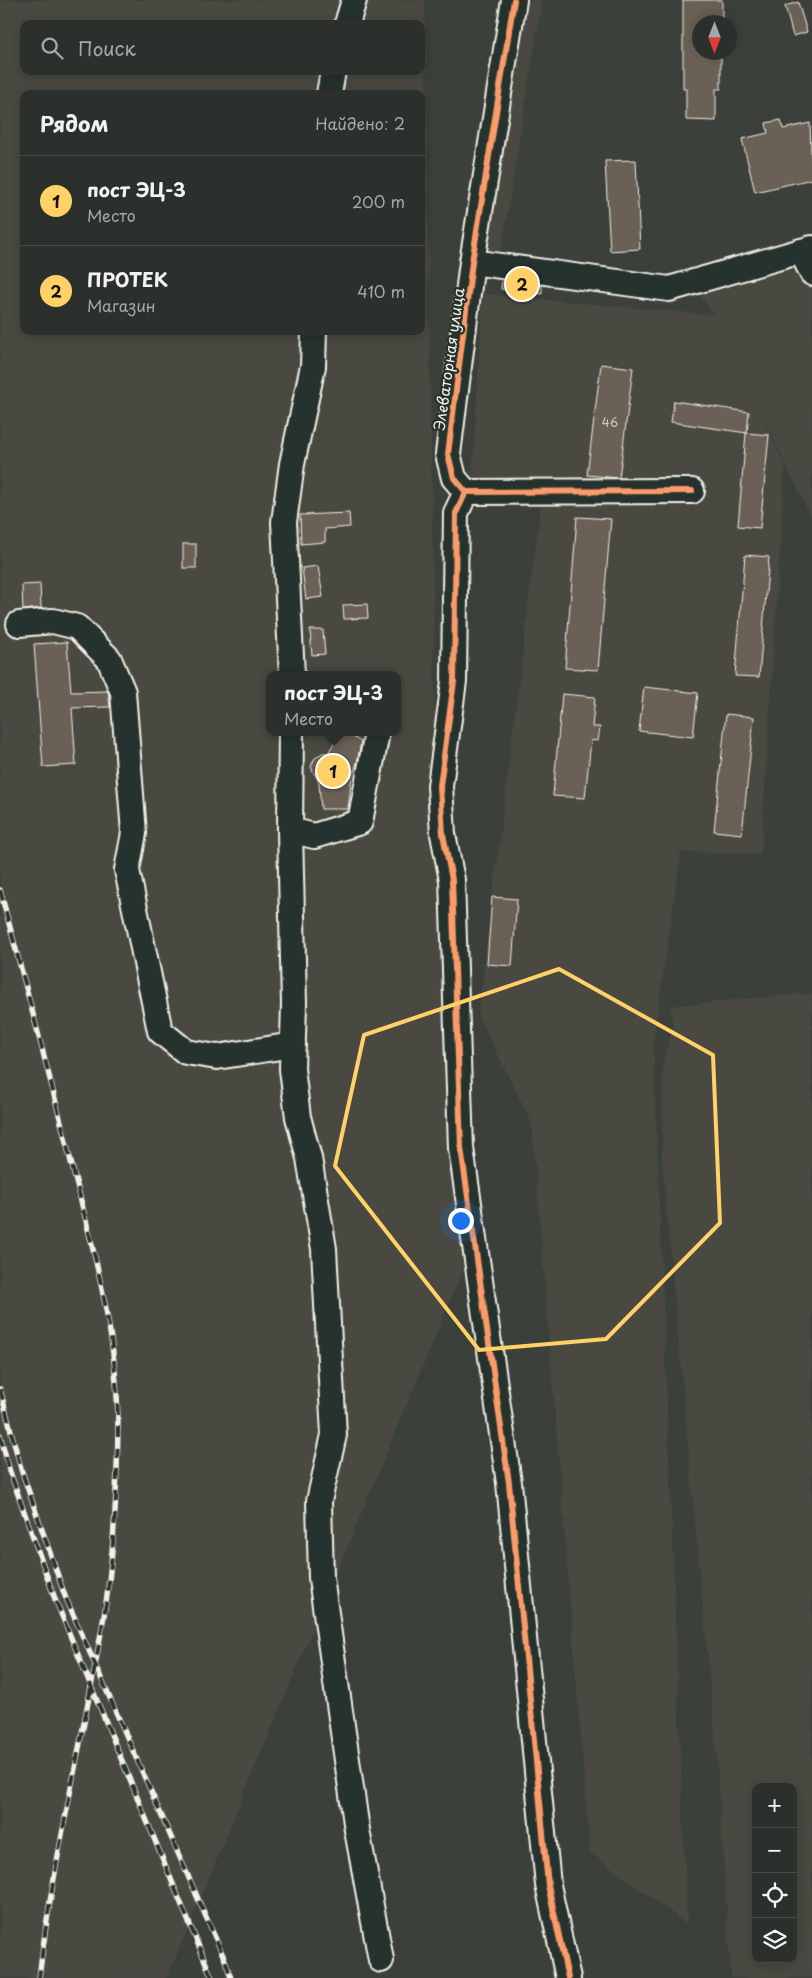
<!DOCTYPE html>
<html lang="ru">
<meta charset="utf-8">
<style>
body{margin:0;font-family:"Playpen Sans",sans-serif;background:#343834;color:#f1f3f6}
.controls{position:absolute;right:15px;bottom:15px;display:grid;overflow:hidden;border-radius:10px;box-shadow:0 2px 12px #0003}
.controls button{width:45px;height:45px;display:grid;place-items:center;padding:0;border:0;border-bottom:1px solid #484b48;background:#2c302c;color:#f1f3f6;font:25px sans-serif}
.compass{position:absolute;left:692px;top:15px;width:45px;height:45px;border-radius:50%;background:#2c302c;box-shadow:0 2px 12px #0003;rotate:180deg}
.you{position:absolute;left:460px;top:1220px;width:18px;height:18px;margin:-12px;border:4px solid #fff;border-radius:50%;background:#1a73e8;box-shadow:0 0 0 8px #1a73e833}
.badge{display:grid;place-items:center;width:32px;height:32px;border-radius:50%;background:#ffd166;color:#111;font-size:16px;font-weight:700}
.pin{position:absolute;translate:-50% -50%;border:2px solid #fff;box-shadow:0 1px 5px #0006}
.popup{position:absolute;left:266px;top:671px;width:135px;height:65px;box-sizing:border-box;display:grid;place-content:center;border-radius:10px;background:#2c302c;filter:drop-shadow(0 1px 4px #0005);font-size:16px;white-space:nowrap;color:#a6a9a9}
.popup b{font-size:19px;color:#f1f3f6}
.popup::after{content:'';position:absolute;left:50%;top:100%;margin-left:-10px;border:10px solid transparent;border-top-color:#2c302c}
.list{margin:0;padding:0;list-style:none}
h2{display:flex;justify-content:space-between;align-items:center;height:65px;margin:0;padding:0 20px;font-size:21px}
h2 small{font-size:16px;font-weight:400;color:#a6a9a9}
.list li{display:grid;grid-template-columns:32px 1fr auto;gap:15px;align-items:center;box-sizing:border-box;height:90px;padding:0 20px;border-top:1px solid #484b48}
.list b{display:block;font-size:19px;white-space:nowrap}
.list p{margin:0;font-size:16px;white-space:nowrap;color:#a6a9a9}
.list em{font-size:16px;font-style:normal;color:#a6a9a9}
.icon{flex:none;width:28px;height:28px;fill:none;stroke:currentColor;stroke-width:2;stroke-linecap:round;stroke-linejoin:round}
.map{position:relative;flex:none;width:812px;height:1978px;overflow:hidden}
.search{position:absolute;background:#2c302c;box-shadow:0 2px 12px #0003;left:20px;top:20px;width:405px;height:55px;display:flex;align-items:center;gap:12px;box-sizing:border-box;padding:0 18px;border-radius:10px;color:#a6a9a9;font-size:19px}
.panel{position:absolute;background:#2c302c;box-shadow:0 2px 12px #0003;left:20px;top:90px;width:405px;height:245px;border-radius:10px}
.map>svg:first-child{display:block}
.built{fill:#494a43;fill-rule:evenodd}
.building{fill:#6b6057;stroke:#f4f1e8}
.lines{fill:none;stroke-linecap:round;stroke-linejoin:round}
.minor-casing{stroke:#f4f1e8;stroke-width:28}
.minor{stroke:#26332d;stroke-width:24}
.rail-casing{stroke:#f4f1e8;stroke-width:5.5}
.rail{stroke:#26332d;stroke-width:4;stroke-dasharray:11;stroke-linecap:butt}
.cycleway-casing{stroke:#26332d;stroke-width:9}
.cycleway{stroke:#fa9b69;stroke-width:6}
.marked{fill:none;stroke:#ffd166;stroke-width:4;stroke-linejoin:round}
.labels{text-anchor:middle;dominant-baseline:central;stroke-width:4.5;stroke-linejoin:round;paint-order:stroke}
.number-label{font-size:12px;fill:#d2cdc4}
.street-label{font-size:15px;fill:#f4f1e8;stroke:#26332d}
</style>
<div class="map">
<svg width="812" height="1978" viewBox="0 0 812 1978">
<rect width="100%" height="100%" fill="#3b403a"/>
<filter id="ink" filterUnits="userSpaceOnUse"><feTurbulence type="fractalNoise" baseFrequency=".02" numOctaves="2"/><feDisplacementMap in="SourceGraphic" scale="10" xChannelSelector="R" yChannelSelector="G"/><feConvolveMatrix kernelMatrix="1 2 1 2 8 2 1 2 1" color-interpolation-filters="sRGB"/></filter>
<g filter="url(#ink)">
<!-- built -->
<g class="built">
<path d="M0,0H425L437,879L464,1267L167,1978H0ZM24,24H421V71H24ZM24,94H421V331H24ZM269,675H397V732H269Z"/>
<path d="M523,0H542L500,258L481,255Z"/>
<path d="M812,261V519L744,377L785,466L761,854L681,852L653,1043L687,1924L590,1852L532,1123L478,1016L541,502L471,498L483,294L714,315L697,291Z"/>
<path d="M812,993V1978H731L717,1760L662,1160L663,1062L673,1026L671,1006ZM756,1787H793V1959H756Z"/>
</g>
<!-- building -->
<g class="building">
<path d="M683,0H722V22H700V52H721V89H716V121L686,120V89H683Z"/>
<path d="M798,2L807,32L793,36L785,6Z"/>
<path d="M781,120L783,129L810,123L812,179L755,192L742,139L768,133L766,123Z"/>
<path d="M636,160L640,249L610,251L605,161Z"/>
<path d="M502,280L542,286V294L501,289Z"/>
<path d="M601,364L633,368L619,478L587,475Z"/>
<path d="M674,401L749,412L747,433L671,422Z"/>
<path d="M746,433L769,435L760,528L738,526Z"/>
<path d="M349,513L350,527L325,529V542L301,544L300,515Z"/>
<path d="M577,517L611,519L598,670L565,668Z"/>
<rect x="183" y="544" width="13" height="24"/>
<path d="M745,555L769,557L759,677L735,676Z"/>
<path d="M318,566L323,597L306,599L302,568Z"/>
<path d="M40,584L41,608L23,610L22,585Z"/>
<path d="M367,604L368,618L344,619L343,605Z"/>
<path d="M310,630H323L325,654L312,655Z"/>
<path d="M67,642L71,692L108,691L110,707L72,708L76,765L43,767L34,644Z"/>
<path d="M644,687L698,693L693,737L639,731Z"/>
<path d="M562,694L595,697L592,727H600L598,741L591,740L585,798L553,796Z"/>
<path d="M726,714L754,717L742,834L714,831Z"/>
<path d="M341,732H345L361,742L357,763L352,776L348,809H321L319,783L311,767L314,759L322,753H328Z"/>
<path d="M492,897L517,899L512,966L487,964Z"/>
</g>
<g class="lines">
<defs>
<g id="minor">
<path d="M514,0L472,262L448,454L454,478L466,492L692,491"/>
<path d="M347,24L354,0"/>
<path d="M329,94L333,71"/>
<path d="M801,251L812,273"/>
<path d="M472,262L669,289L812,248"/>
<path d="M466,492L456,513L454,681L440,786L443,834L452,880L461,1148L509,1483L548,1885L568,1978"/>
<path d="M19,624L53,621L77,627L109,659L123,692L134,833L127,870L160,1031L186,1052L217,1057L293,1045"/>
<path d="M292,675L284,522L292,464L313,366L314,331"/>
<path d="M291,732L290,830L314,836L360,822L376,738L375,732"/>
<path d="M290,830L294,1004L292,1069L298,1117L309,1158L324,1249L334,1435L319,1501L321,1578L357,1830L381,1960"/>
</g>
</defs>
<!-- minor casing -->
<use href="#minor" class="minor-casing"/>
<!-- minor -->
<use href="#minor" class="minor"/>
<defs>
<g id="rail">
<path d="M0,890C25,983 50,1077 73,1170C95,1255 118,1339 118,1428C117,1494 114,1562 102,1627C82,1744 53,1860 39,1978"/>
<path d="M0,1389L21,1469L65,1596L225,1960L231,1978"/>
<path d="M0,1435L10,1472L55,1599L212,1978"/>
</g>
</defs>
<!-- rail casing -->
<use href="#rail" class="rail-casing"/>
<!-- rail -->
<use href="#rail" class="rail"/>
<defs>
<g id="cycleway">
<path d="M514,0L472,262L448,454L454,478L466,492L692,491"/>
<path d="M466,492L456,513L454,681L440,786L443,834L452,880L461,1148L509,1483L548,1885L568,1978"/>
</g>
</defs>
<!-- cycleway casing -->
<use href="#cycleway" class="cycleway-casing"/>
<!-- cycleway -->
<use href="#cycleway" class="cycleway"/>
</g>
</g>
<!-- marked area -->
<path class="marked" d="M559,969L713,1055L720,1223L606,1339L479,1350L335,1166L364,1035Z"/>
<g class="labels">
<!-- number labels -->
<g class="number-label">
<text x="610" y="422">46</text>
</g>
<!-- street labels -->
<g class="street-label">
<text transform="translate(448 359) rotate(-82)">Элеваторная улица</text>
</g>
</g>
</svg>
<div class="controls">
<button>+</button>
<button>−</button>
<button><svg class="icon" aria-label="locate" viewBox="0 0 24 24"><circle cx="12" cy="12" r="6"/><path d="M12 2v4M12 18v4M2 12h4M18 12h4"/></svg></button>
<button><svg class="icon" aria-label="layers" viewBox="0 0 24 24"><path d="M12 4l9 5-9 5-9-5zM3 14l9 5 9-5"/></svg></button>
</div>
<svg class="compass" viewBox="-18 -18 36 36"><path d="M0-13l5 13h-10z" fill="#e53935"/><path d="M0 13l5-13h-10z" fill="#a6a9a9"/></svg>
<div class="you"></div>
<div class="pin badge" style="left:333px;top:771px">1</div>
<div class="popup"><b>пост ЭЦ-3</b>Место</div>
<div class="pin badge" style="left:522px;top:284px">2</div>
<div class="search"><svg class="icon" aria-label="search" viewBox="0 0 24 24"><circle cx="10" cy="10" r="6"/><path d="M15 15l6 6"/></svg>Поиск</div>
<section class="panel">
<h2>Рядом<small>Найдено: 2</small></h2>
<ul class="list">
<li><span class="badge">1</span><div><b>пост ЭЦ-3</b><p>Место</p></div><em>200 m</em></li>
<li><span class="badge">2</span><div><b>ПРОТЕК</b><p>Магазин</p></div><em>410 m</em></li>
</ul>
</section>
</div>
